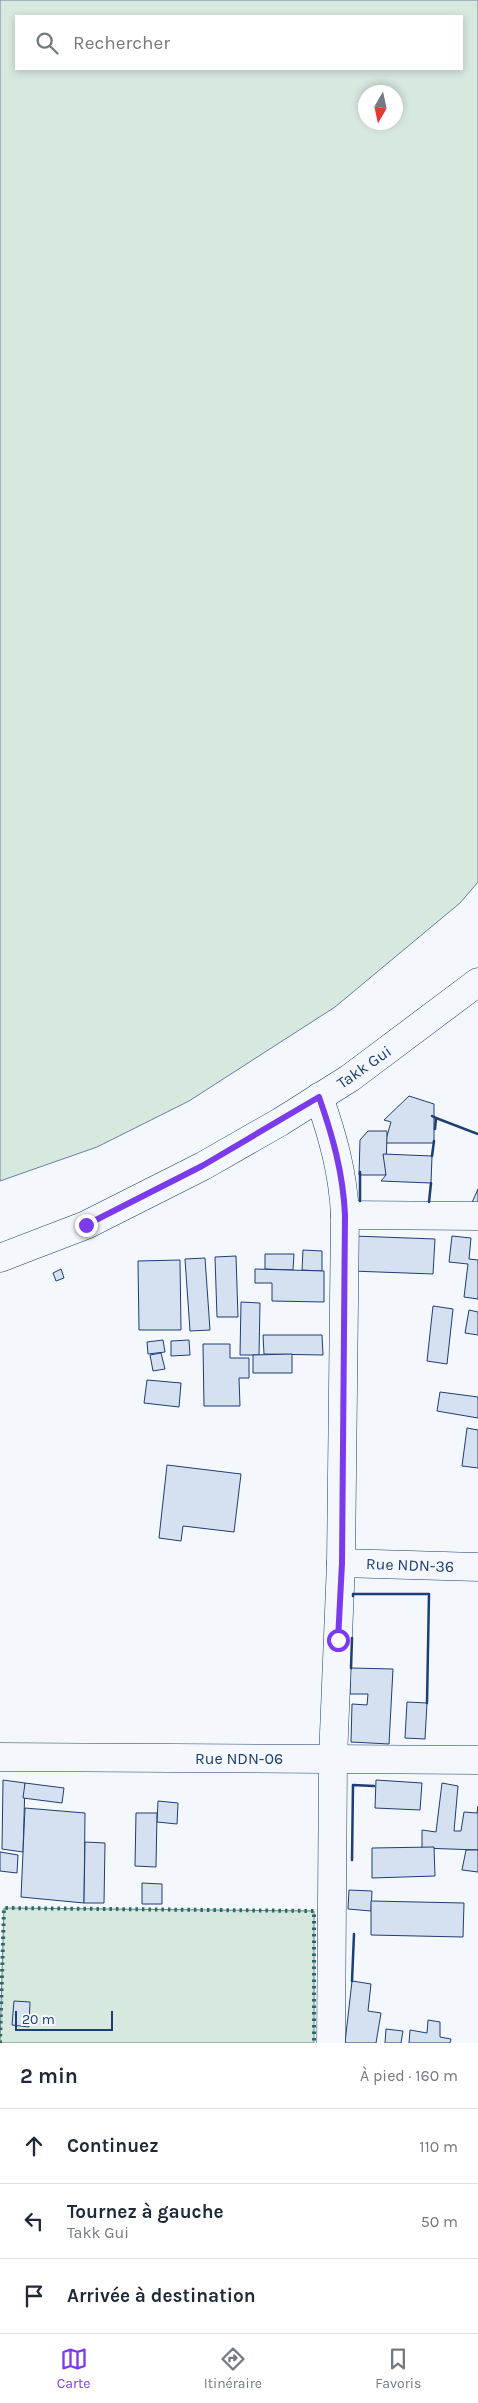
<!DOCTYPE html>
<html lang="fr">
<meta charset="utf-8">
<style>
body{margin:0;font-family:Karla,sans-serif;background:#f2f2f3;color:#1f2937}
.compass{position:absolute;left:358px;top:85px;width:45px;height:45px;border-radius:50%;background:#fff;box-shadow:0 2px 8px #0003;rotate:189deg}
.scale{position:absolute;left:15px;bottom:12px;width:98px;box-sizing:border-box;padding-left:5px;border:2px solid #1d3f73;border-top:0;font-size:14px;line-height:18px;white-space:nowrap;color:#1d3f73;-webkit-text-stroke:4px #f4f7fb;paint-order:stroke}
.stop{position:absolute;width:15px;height:15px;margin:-11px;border:4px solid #7c3aed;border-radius:50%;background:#fff}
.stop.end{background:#7c3aed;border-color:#fff;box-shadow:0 1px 5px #0008}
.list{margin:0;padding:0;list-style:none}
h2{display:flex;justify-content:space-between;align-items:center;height:65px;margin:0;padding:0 20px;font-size:21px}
h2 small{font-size:16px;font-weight:400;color:#747a83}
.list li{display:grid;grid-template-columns:32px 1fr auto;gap:15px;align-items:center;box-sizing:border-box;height:75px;padding:0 20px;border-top:1px solid #e0e1e3}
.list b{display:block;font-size:19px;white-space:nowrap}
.list p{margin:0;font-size:16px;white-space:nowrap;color:#747a83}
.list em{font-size:16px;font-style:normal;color:#747a83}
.icon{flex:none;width:28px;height:28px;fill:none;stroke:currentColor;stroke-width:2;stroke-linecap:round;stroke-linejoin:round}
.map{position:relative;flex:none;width:478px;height:2043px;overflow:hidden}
.search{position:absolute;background:#fff;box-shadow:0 2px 8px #0003;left:15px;right:15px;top:15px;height:55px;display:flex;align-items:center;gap:12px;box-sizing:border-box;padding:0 18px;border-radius:0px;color:#747a83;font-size:19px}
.sheet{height:290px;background:#fff}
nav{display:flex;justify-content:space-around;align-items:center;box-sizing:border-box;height:70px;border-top:1px solid #e0e1e3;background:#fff;font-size:14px;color:#747a83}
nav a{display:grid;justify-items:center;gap:2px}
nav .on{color:#7c3aed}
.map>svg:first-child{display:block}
.green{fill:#d7e8df;stroke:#687fa3;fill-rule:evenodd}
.building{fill:#d5e0f0;stroke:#1d3f73}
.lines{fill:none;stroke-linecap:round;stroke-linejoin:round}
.minor-casing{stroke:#1d3f73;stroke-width:29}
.minor{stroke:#f4f7fb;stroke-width:28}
.hedge{stroke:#2c6c60;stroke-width:4;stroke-dasharray:2.5 4;stroke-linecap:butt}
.wall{stroke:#1d3f73;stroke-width:2.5}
.route{stroke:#7c3aed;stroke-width:6}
.labels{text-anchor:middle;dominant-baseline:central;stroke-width:4;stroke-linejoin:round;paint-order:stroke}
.street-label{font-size:16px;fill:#1d3f73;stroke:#f4f7fb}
</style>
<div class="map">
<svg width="478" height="2043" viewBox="0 0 478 2043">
<rect width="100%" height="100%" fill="#f4f7fb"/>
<!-- green -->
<g class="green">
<path d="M0,0H478V882L460,903L335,1007L189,1101L97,1147L0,1181ZM16,16H462V69H16ZM366,92H396V122H366Z"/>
<path d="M4,1908L314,1911V2043H0Z"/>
</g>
<!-- building -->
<g class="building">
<path d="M409,1096L434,1104V1143H385L391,1122L384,1120Z"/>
<path d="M368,1131H387L386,1175H359L360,1140Z"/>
<path d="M383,1154L432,1156L431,1183L381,1181L386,1175Z"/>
<path d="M478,1189V1208L470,1207Z"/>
<path d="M354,1236L435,1239L433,1274L352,1271Z"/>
<path d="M452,1236L471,1238L469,1259L478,1260V1299L464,1297L468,1264L449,1262Z"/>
<path d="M303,1250L322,1251V1271L302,1270Z"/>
<path d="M265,1254H294L293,1270L265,1269Z"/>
<path d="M236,1256L238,1317H217L215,1257Z"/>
<path d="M205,1258L210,1330L190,1331L185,1259Z"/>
<path d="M180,1260L181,1330H139L138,1261Z"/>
<path d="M61,1269L64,1278L56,1281L53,1273Z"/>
<path d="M255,1269L324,1271V1302L272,1301V1283H255Z"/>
<path d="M241,1302L260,1303L259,1355H240Z"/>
<path d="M433,1306L453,1309L447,1364L427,1361Z"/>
<path d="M469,1310L478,1312V1335L465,1333Z"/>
<path d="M263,1335H322L323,1355L264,1354Z"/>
<path d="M163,1340L165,1352L148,1354L147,1342Z"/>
<path d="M189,1340L190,1355L171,1356V1341Z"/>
<path d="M203,1344H230V1358H249V1378H239L240,1406H204Z"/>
<path d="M161,1353L165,1369L153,1371L150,1355Z"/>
<path d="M292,1354V1373H253V1355Z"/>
<path d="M147,1380L181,1383L179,1407L144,1403Z"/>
<path d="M440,1392L478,1397V1418L437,1411Z"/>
<path d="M467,1428L478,1430V1468L462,1466Z"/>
<path d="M167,1465L241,1474L234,1532L183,1526L181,1541L159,1538Z"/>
<path d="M351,1668L393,1669L389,1744L351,1742L352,1704L367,1705L368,1694H350Z"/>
<path d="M407,1702L427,1703L425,1739L405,1738Z"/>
<path d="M3,1780L25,1783L23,1852L2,1849Z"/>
<path d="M376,1780L422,1783L420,1810L375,1808Z"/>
<path d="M25,1783L64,1788L62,1803L23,1798Z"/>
<path d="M442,1783L458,1786L454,1831H461L464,1812L477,1813L478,1806V1850L422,1848V1830L436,1832Z"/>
<path d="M158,1801L178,1803L177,1824L157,1822Z"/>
<path d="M25,1808L85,1813L84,1903L21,1897Z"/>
<path d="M136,1813H157L156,1867L135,1866Z"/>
<path d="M85,1842L105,1843L104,1903H84Z"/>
<path d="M434,1847L435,1876L372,1878V1848Z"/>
<path d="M466,1850H478V1872L462,1870Z"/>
<path d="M0,1852L18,1855L17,1873L0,1871Z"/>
<path d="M142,1883L162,1884V1904H142Z"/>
<path d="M349,1890L372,1891L371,1911L348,1909Z"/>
<path d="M371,1901L464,1903L463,1937L371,1935Z"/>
<path d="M352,1981L371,1984L368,2011L381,2013L376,2043H345Z"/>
<path d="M14,2001L30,2002L29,2027L12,2025Z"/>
<path d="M428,2020L440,2022V2037L451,2039L450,2043H409L410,2030L427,2033Z"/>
<path d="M386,2029L403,2031L401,2043H385Z"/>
</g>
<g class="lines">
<defs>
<g id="minor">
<path d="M319,1097C333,1137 343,1173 345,1215L341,1563L333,1758L331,2043"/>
<path d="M345,1215L478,1216"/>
<path d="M0,1258L86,1225L203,1166L280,1122L350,1078L478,982"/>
<path d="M341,1563L478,1567"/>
<path d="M0,1757L478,1760"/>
</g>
</defs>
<!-- minor casing -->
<use href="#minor" class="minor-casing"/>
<!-- minor -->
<use href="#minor" class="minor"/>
<!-- hedge -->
<path class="hedge" d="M0,2043L4,1908L314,1911V2043"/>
<!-- wall -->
<g class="wall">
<path d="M432,1116L436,1118L435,1129"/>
<path d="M436,1118L478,1134"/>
<path d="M432,1156L434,1141"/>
<path d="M360,1172V1201"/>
<path d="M429,1202L431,1183"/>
<path d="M353,1596V1594H429L427,1703"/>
<path d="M351,1668L352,1638"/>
<path d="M352,1860L353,1785L374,1786"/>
<path d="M352,1981L354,1934"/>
</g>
</g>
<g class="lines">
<!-- route -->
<path class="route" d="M86,1225L202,1166L319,1097C333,1137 343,1173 345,1215L342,1563L338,1640"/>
</g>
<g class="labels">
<!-- street labels -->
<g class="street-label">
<text transform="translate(364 1067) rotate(-35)">Takk Gui</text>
<text transform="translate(410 1565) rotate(2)">Rue NDN-36</text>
<text x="239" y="1758">Rue NDN-06</text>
</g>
</g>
</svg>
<svg class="compass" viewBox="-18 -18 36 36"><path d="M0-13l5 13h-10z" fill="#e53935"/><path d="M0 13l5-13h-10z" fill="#747a83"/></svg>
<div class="scale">20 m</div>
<div class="stop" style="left:338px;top:1640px"></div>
<div class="stop end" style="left:86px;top:1225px"></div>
<div class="search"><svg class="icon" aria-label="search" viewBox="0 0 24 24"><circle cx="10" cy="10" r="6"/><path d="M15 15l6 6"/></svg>Rechercher</div>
</div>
<section class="sheet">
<h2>2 min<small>À pied · 160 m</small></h2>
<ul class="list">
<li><svg class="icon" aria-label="ahead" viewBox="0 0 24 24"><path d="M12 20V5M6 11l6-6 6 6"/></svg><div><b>Continuez</b></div><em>110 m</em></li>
<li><svg class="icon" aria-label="left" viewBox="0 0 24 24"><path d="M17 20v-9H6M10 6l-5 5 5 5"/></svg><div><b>Tournez à gauche</b><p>Takk Gui</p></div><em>50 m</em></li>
<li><svg class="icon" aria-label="arrive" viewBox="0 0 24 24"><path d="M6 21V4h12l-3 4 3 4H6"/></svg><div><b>Arrivée à destination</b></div></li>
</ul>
</section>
<nav>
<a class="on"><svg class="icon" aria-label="map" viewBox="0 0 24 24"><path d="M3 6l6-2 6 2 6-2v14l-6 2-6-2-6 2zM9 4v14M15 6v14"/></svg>Carte</a>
<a><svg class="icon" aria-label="directions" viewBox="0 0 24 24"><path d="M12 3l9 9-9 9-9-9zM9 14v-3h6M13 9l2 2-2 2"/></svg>Itinéraire</a>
<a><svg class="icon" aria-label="saved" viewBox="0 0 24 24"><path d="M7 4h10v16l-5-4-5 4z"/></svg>Favoris</a>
</nav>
